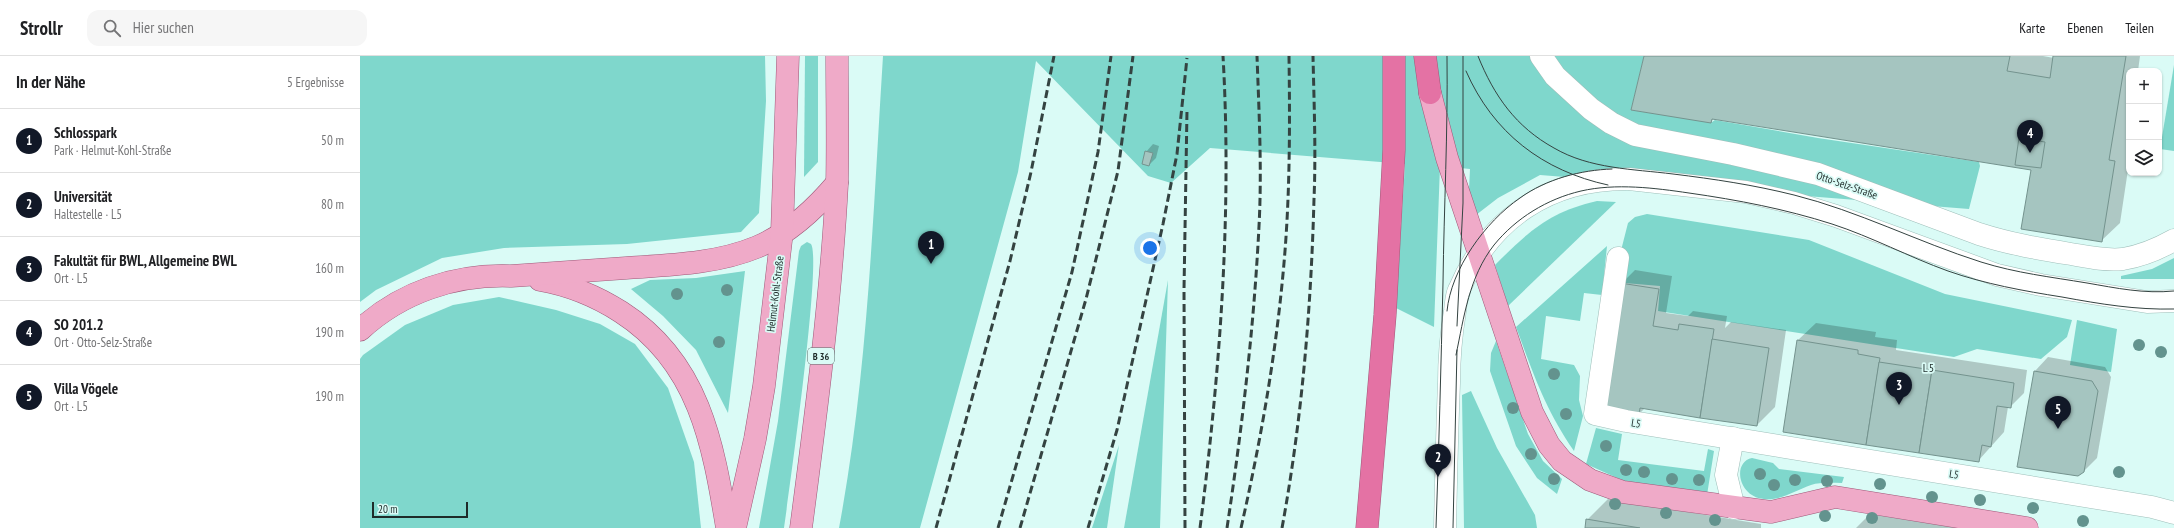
<!DOCTYPE html>
<html lang="de">
<meta charset="utf-8">
<style>
body{margin:0;font-family:"PT Sans Narrow",sans-serif;background:#f6f6f6;color:#202124}
.controls{position:absolute;right:12px;top:12px;display:grid;overflow:hidden;border-radius:8px;box-shadow:0 1px 3px #0004}
.controls button{width:36px;height:36px;display:grid;place-items:center;padding:0;border:0;border-bottom:1px solid #e0e0e0;background:#fff;color:#202124;font:20px sans-serif}
.scale{position:absolute;left:12px;bottom:10px;width:96px;box-sizing:border-box;padding-left:4px;border:2px solid #1e2b29;border-top:0;font-size:11px;line-height:14px;white-space:nowrap;color:#1e2b29;-webkit-text-stroke:3px #dafbf6;paint-order:stroke}
.you{position:absolute;left:790px;top:192px;width:14px;height:14px;margin:-10px;border:3px solid #fff;border-radius:50%;background:#1a73e8;box-shadow:0 0 0 6px #1a73e833}
.badge{display:grid;place-items:center;width:26px;height:26px;border-radius:50%;background:#111827;color:#fff;font-size:13px;font-weight:700}
.pin{position:absolute;translate:-50% -33px;filter:drop-shadow(0 1px 2px #0008)}
.pin::after{content:'';position:absolute;top:21px;width:14px;height:12px;background:inherit;clip-path:polygon(0 0,100% 0,50% 100%)}
.list{margin:0;padding:0;list-style:none}
h2{display:flex;justify-content:space-between;align-items:center;height:52px;margin:0;padding:0 16px;font-size:17px}
h2 small{font-size:13px;font-weight:400;color:#757577}
.list li{display:grid;grid-template-columns:26px 1fr auto;gap:12px;align-items:center;box-sizing:border-box;height:64px;padding:0 16px;border-top:1px solid #e0e0e0}
.list b{display:block;font-size:15px;white-space:nowrap}
.list p{margin:0;font-size:13px;white-space:nowrap;color:#757577}
.list em{font-size:13px;font-style:normal;color:#757577}
.icon{flex:none;width:22px;height:22px;fill:none;stroke:currentColor;stroke-width:2;stroke-linecap:round;stroke-linejoin:round}
.map{position:relative;flex:none;width:1814px;height:472px;overflow:hidden}
header{display:flex;align-items:center;gap:24px;box-sizing:border-box;height:56px;padding:0 20px;background:#fff;border-bottom:1px solid #e0e0e0}
header strong{font-size:19px}
nav{display:flex;gap:22px;margin-inline-start:auto;font-size:14px}
.search{width:280px;height:36px;background:#f6f6f6;display:flex;align-items:center;gap:10px;box-sizing:border-box;padding:0 14px;border-radius:12px;color:#757577;font-size:15px}
main{display:flex}
aside{flex:1;background:#fff}
.map>svg:first-child{display:block}
.green{fill:#7fd7cc}
.shadow{fill:#0003}
.building{fill:#a5c5c0;stroke:#74938e}
.lines{fill:none;stroke-linecap:round;stroke-linejoin:round}
.minor-casing{stroke:#9fbfba;stroke-width:23}
.major-casing{stroke:#9f5979;stroke-width:23}
.highway-casing{stroke:#9f5979;stroke-width:23}
.minor{stroke:#fff;stroke-width:22}
.major{stroke:#efaac8;stroke-width:22}
.highway{stroke:#e472a4;stroke-width:22}
.tram{stroke:#344341;stroke-width:1}
.rail{stroke:#344341;stroke-width:3;stroke-dasharray:8 4;stroke-linecap:butt}
.tree{fill:#63938e}
.labels{text-anchor:middle;dominant-baseline:central;stroke-width:3.5;stroke-linejoin:round;paint-order:stroke}
.shield{fill:#dafbf6;stroke:#566966;stroke-width:1}
.shield-label{font-size:10px;font-weight:bold;fill:#1e2b29}
.street-label{font-size:11px;fill:#1e2b29;stroke:#dafbf6}
.neighbourhood-label{font-size:12px;letter-spacing:1px;fill:#1e2b29;stroke:#dafbf6}
</style>
<header>
<strong>Strollr</strong>
<div class="search"><svg class="icon" aria-label="search" viewBox="0 0 24 24"><circle cx="10" cy="10" r="6"/><path d="M15 15l6 6"/></svg>Hier suchen</div>
<nav><a>Karte</a><a>Ebenen</a><a>Teilen</a></nav>
</header>
<main>
<aside>
<h2>In der Nähe<small>5 Ergebnisse</small></h2>
<ul class="list">
<li><span class="badge">1</span><div><b>Schlosspark</b><p>Park · Helmut-Kohl-Straße</p></div><em>50 m</em></li>
<li><span class="badge">2</span><div><b>Universität</b><p>Haltestelle · L5</p></div><em>80 m</em></li>
<li><span class="badge">3</span><div><b>Fakultät für BWL, Allgemeine BWL</b><p>Ort · L5</p></div><em>160 m</em></li>
<li><span class="badge">4</span><div><b>SO 201.2</b><p>Ort · Otto-Selz-Straße</p></div><em>190 m</em></li>
<li><span class="badge">5</span><div><b>Villa Vögele</b><p>Ort · L5</p></div><em>190 m</em></li>
</ul>
</aside>
<div class="map">
<svg width="1814" height="472" viewBox="0 0 1814 472">
<rect width="100%" height="100%" fill="#dafbf6"/>
<!-- green -->
<g class="green">
<path d="M0,0H405L406,45L399,157L381,176L267,188L144,192L82,202L16,234L0,246Z"/>
<path d="M445,0H458V106L444,121Z"/>
<path d="M523,0H1284L1271,54L1352,66L1355,64L1458,82L1619,106L1620,110L1609,153L1180,119L1138,142L1116,159L1109,134L1110,113L1080,110L1074,271L1036,252L1045,108L850,92L811,127L788,120L676,5L658,116L560,472H479C508,317 513,157 523,0Z"/>
<path d="M1814,9V95L1800,93Z"/>
<path d="M1237,145L1256,146L1148,250L1135,209C1169,175 1189,156 1237,145Z"/>
<path d="M1287,158L1449,184L1585,238L1712,264L1707,281L1681,303L1617,293L1594,301L1298,255L1300,230L1253,226L1268,167L1275,161Z"/>
<path d="M447,186L451,188C462,204 429,436 424,472H399L418,365L439,195L441,190Z"/>
<path d="M1247,190L1242,239L1224,237L1220,265L1186,260L1181,303L1214,309L1220,320L1219,344L1223,360L1214,395C1185,353 1173,317 1156,271Z"/>
<path d="M1814,202V223H1761V220L1792,213Z"/>
<path d="M385,215L368,357L336,294L303,260L271,233L290,224L336,222Z"/>
<path d="M808,224L800,472H764Z"/>
<path d="M139,241L196,254L240,268L275,288L308,332L334,406L341,472H0V303L3,299L45,269L93,249Z"/>
<path d="M1717,264L1757,273L1751,316L1710,309Z"/>
<path d="M1136,285L1168,378L1183,405L1202,423L1197,438L1177,422L1156,390L1130,315L1131,297Z"/>
<path d="M1111,335L1137,392L1175,459L1177,472H1104L1102,339Z"/>
<path d="M1236,372L1262,378L1258,404L1344,415L1348,393L1354,395L1347,439L1264,425L1226,408Z"/>
<path d="M759,389L747,472H732Z"/>
<path d="M1392,402L1413,407L1419,413L1484,421L1482,427C1472,427 1460,426 1451,429C1436,434 1421,445 1404,443C1378,441 1372,406 1392,402Z"/>
</g>
<!-- shadow -->
<g class="shadow">
<path d="M1285,0H1683L1694,2V0H1780L1778,15H1769V71L1767,86H1769V107L1760,167L1741,185L1673,113L1354,62L1351,66Z"/>
<path d="M793,88L799,90L796,102L789,109L786,96Z"/>
<path d="M1275,214L1312,220L1306,257L1328,260L1333,255L1367,260L1365,272L1371,266L1426,274L1415,351L1397,369L1285,352L1279,358L1261,228Z"/>
<path d="M1456,267L1516,276L1515,281L1537,284L1536,294L1667,314L1664,337L1650,351H1648L1644,376L1618,405L1437,285Z"/>
<path d="M1688,301L1745,311L1751,321L1737,402L1723,416L1658,410L1675,315Z"/>
<path d="M1248,443L1401,468V472H1226L1227,464Z"/>
<path d="M1512,456L1623,472H1496Z"/>
</g>
<!-- building -->
<g class="building">
<path d="M1284,0H1650L1647,15L1690,22L1693,0H1766L1749,104L1755,105L1742,186L1661,173L1671,114L1352,63L1351,67L1271,54Z"/>
<path d="M1661,68L1675,69L1672,84L1685,86L1681,112L1655,109Z"/>
<path d="M785,95L793,97L789,110L782,108Z"/>
<path d="M1260,227L1299,233L1293,270L1318,274L1319,268L1354,273L1340,362L1280,352L1279,359L1241,353Z"/>
<path d="M1352,283L1409,292L1397,370L1340,362Z"/>
<path d="M1437,284L1498,294V298L1520,302L1506,389L1423,376Z"/>
<path d="M1519,306L1572,314L1559,397L1506,389Z"/>
<path d="M1572,314L1654,327L1651,352L1637,350L1631,391L1622,389L1619,406L1559,397Z"/>
<path d="M1674,315L1732,325L1738,335L1724,416L1718,420L1657,411Z"/>
<path d="M1226,463L1280,472H1225Z"/>
</g>
<g class="lines">
<defs>
<g id="minor">
<path d="M1181,0L1195,20L1231,53L1251,67L1275,79L1373,98L1458,118L1619,178C1650,188 1680,193 1711,198C1728,201 1746,205 1763,203C1781,200 1798,193 1814,184"/>
<path d="M1258,202L1235,358L1266,365L1792,451L1814,457"/>
<path d="M1373,382L1366,419L1374,452"/>
<path d="M1085,472C1086,424 1087,375 1089,327C1089,302 1091,279 1095,255C1096,248 1096,240 1099,234C1130,162 1190,122 1269,123L1386,136L1434,147L1476,160L1637,219L1681,229L1787,246L1814,245"/>
</g>
<g id="major">
<path d="M1070,37L1087,102L1172,356L1189,389L1202,405L1230,424L1263,436L1411,456L1475,441L1667,472"/>
<path d="M180,224C209,229 236,240 261,256C339,306 353,387 367,472"/>
<path d="M0,274C41,236 95,218 151,220C189,217 227,215 266,212C309,209 356,208 397,191C428,178 455,153 477,127"/>
<path d="M375,472L395,383L404,330L422,176L428,0"/>
<path d="M441,472C456,358 471,243 477,128C478,85 477,42 477,0"/>
</g>
<g id="highway">
<path d="M1065,0L1070,37"/>
<path d="M1007,472L1025,259L1034,94V0"/>
</g>
</defs>
<!-- minor casing -->
<use href="#minor" class="minor-casing"/>
<!-- major casing -->
<use href="#major" class="major-casing"/>
<!-- highway casing -->
<use href="#highway" class="highway-casing"/>
<!-- minor -->
<use href="#minor" class="minor"/>
<!-- major -->
<use href="#major" class="major"/>
<!-- highway -->
<use href="#highway" class="highway"/>
<!-- tram -->
<g class="tram">
<path d="M1118,0C1134,40 1156,71 1194,92C1230,113 1273,113 1313,118C1354,123 1394,129 1434,139C1498,155 1558,186 1621,206C1656,217 1691,221 1727,227C1756,232 1784,238 1814,235"/>
<path d="M1106,15C1133,77 1183,115 1248,129"/>
<path d="M1087,255C1091,213 1125,166 1160,142C1186,123 1221,114 1252,113"/>
<path d="M1097,270L1103,147V0"/>
<path d="M1096,299C1104,261 1109,221 1134,189C1156,162 1187,143 1221,135C1256,127 1295,132 1329,137C1378,144 1425,153 1472,168C1512,181 1549,201 1588,215C1625,228 1664,235 1702,241C1740,248 1776,254 1814,253"/>
<path d="M1076,472C1079,390 1081,309 1083,227C1084,151 1088,76 1087,0"/>
<path d="M1093,472L1097,294"/>
</g>
<!-- rail -->
<g class="rail">
<path d="M576,472L650,205L671,116L694,0"/>
<path d="M638,472L712,216L738,96L751,0"/>
<path d="M660,472L726,243L758,115L773,0"/>
<path d="M728,472L757,374L803,168L817,98L827,2"/>
<path d="M825,472L824,234L827,54"/>
<path d="M840,472C860,316 872,157 863,0"/>
<path d="M867,472C882,372 894,271 899,170C902,114 899,56 897,0"/>
<path d="M881,472C900,388 915,304 923,218C930,146 930,73 929,0"/>
<path d="M922,472C942,363 951,253 954,143C956,95 954,47 953,0"/>
</g>
</g>
<!-- trees -->
<g class="tree">
<circle cx="367" cy="234" r="6"/>
<circle cx="317" cy="238" r="6"/>
<circle cx="359" cy="286" r="6"/>
<circle cx="1779" cy="289" r="6"/>
<circle cx="1801" cy="296" r="6"/>
<circle cx="1194" cy="318" r="6"/>
<circle cx="1153" cy="352" r="6"/>
<circle cx="1206" cy="358" r="6"/>
<circle cx="1246" cy="390" r="6"/>
<circle cx="1171" cy="398" r="6"/>
<circle cx="1266" cy="414" r="6"/>
<circle cx="1284" cy="416" r="6"/>
<circle cx="1759" cy="416" r="6"/>
<circle cx="1400" cy="418" r="6"/>
<circle cx="1194" cy="423" r="6"/>
<circle cx="1312" cy="423" r="6"/>
<circle cx="1339" cy="424" r="6"/>
<circle cx="1435" cy="424" r="6"/>
<circle cx="1467" cy="425" r="6"/>
<circle cx="1520" cy="428" r="6"/>
<circle cx="1414" cy="429" r="6"/>
<circle cx="1572" cy="441" r="6"/>
<circle cx="1620" cy="444" r="6"/>
<circle cx="1255" cy="448" r="6"/>
<circle cx="1673" cy="452" r="6"/>
<circle cx="1306" cy="457" r="6"/>
<circle cx="1465" cy="460" r="6"/>
<circle cx="1512" cy="462" r="6"/>
<circle cx="1355" cy="464" r="6"/>
<circle cx="1723" cy="465" r="6"/>
</g>
<g class="labels">
<!-- shield labels -->
<rect class="shield" x="448" y="292" width="26" height="16" rx="3"/>
<g class="shield-label">
<text x="461" y="300">B 36</text>
</g>
<!-- street labels -->
<g class="street-label">
<text transform="translate(1487 129) rotate(19)">Otto-Selz-Straße</text>
<text transform="translate(415 238) rotate(-83)">Helmut-Kohl-Straße</text>
<text transform="translate(1276 367) rotate(9)">L5</text>
<text transform="translate(1594 418) rotate(9)">L5</text>
</g>
<!-- neighbourhood labels -->
<g class="neighbourhood-label">
<text x="1569" y="311">L5</text>
</g>
</g>
</svg>
<div class="controls">
<button>+</button>
<button>−</button>
<button><svg class="icon" aria-label="layers" viewBox="0 0 24 24"><path d="M12 4l9 5-9 5-9-5zM3 14l9 5 9-5"/></svg></button>
</div>
<div class="scale">20 m</div>
<div class="you"></div>
<div class="pin badge" style="left:571px;top:208px">1</div>
<div class="pin badge" style="left:1078px;top:421px">2</div>
<div class="pin badge" style="left:1539px;top:349px">3</div>
<div class="pin badge" style="left:1670px;top:97px">4</div>
<div class="pin badge" style="left:1698px;top:373px">5</div>
</div>
</main>
